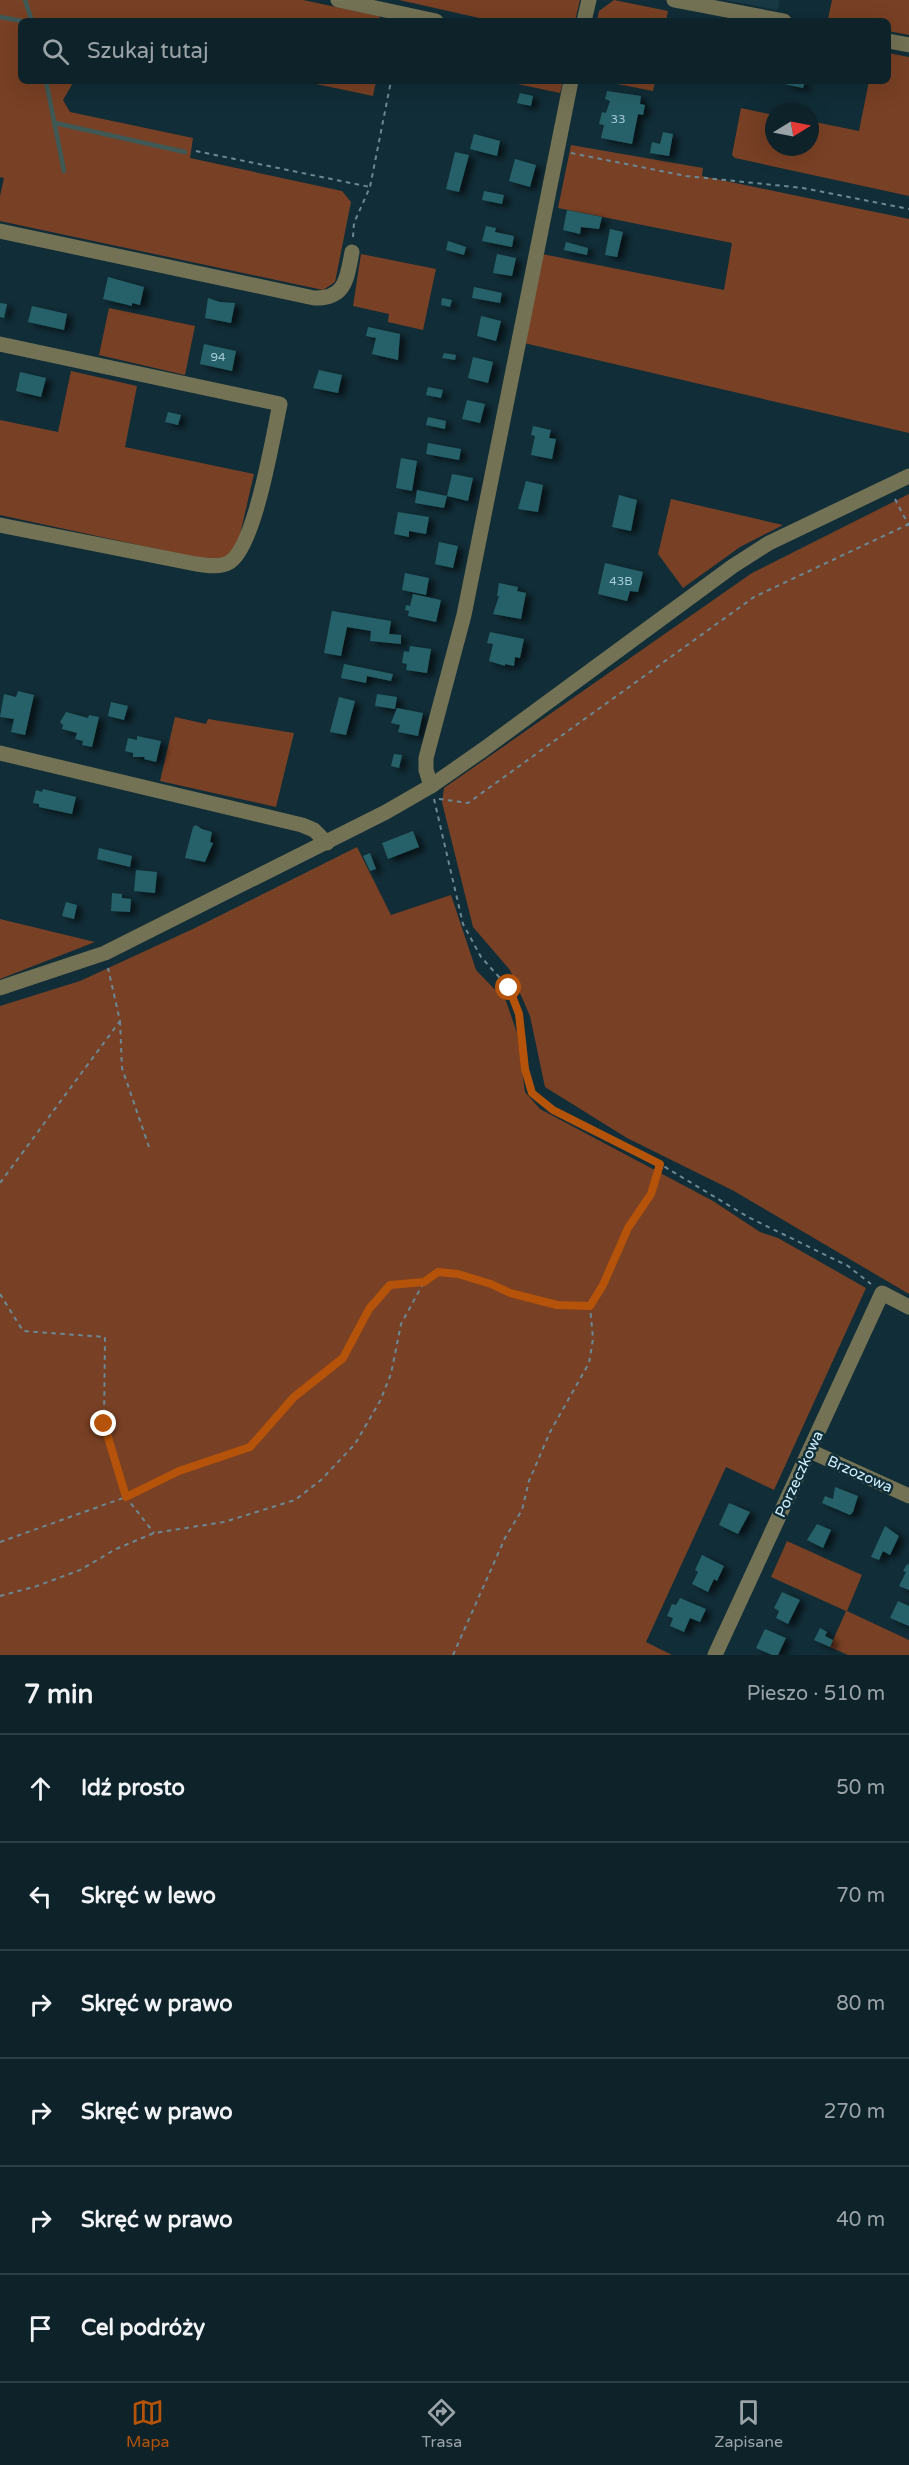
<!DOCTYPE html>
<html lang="pl">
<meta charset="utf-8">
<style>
body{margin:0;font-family:"Varela Round",sans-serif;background:#1b2f35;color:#f1f3f6}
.compass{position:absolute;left:765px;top:102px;width:54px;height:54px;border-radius:50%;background:#0d2229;box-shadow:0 6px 24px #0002;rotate:80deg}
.stop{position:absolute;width:18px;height:18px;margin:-14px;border:4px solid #b45309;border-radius:50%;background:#fff}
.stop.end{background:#b45309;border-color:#fff;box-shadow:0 2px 6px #0008}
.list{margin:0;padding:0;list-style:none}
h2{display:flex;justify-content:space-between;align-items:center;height:78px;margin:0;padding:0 24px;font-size:26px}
h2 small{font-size:20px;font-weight:400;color:#9aa4a8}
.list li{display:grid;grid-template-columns:39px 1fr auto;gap:18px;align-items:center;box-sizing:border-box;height:108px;padding:0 24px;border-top:2px solid #2d3f46}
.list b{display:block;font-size:22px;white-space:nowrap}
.list em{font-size:20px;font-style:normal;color:#9aa4a8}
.icon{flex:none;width:33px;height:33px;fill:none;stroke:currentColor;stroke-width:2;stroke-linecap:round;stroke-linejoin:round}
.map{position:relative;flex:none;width:909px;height:1655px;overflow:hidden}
.search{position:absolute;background:#0d2229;box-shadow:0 6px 24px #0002;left:18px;right:18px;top:18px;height:66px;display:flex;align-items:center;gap:15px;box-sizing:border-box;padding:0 21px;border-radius:9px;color:#9aa4a8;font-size:22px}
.sheet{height:726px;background:#0d2229}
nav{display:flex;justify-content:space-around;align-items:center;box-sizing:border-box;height:84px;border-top:2px solid #2d3f46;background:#0d2229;font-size:16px;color:#9aa4a8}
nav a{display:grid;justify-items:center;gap:3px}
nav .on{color:#b45309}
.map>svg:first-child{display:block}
.built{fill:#193945}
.green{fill:#784024}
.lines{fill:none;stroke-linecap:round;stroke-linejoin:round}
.stream{stroke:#3e5956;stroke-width:4.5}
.building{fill:#256167;filter:url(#shadow)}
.path{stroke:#6b8995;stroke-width:2;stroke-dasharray:4.5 4.5;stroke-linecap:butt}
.minor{stroke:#737254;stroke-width:15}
.route{stroke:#b45309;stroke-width:8}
.labels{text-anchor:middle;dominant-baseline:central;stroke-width:5;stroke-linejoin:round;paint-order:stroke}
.number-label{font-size:12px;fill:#a4cbd7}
.street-label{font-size:15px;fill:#ceeefc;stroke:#112d37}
</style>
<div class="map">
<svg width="909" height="1655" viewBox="0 0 909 1655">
<defs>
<filter id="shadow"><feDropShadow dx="6" dy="3.5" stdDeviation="3" flood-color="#0009"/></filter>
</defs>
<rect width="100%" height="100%" fill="#112d37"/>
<!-- built -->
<path class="built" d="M724,0H779L778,10Z"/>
<!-- green -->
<g class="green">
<path d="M0,0H303L379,16L382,21H21V81H74L63,100L70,112L193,138L190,158L342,191L351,202L335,282L323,290L0,221V196L4,178L0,177Z"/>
<path d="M399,0H580L575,21H493Z"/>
<path d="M614,0L668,11L666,21H597L599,11Z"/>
<path d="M832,0H909V35L888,31V21L828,19Z"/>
<path d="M888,53L909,57V196L735,158L732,155L741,108L774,115V147H810V121L859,131L869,81H888Z"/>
<path d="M302,81H376L373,96Z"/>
<path d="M503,81H563L560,93Z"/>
<path d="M602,81H655L653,91Z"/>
<path d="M571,145L703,168L702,176L909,219V433L524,343L542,254L724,290L732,243L558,208Z"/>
<path d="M361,254L436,269L423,330L388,322L389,314L353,306Z"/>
<path d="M109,308L195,326L185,375L99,355Z"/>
<path d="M71,371L137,386L125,447L254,474L236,552L217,562L0,515V420L58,432Z"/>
<path d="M909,494V1294L734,1191L627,1138L545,1087L530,1016L510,970L473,927L442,802L444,788L752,573Z"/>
<path d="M671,499L783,525L740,547L683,588L658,554Z"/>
<path d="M175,717L206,724L208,719L294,733L276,807L160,781Z"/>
<path d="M357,847L391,915L451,895L476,970L506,1001L517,1033L525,1092L540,1109L713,1201L760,1232L778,1238L866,1288L774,1490L726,1467L646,1642L672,1655H0V1006L80,981L195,928Z"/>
<path d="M0,919L95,942L0,979Z"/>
<path d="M787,1541L862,1575L847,1611L909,1640V1655H848L830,1647L846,1611L771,1577Z"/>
</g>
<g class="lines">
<!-- stream -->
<g class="stream">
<path d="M25,0L32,21"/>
<path d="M0,17L22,21"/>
<path d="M46,81L64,171"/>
<path d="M55,123L185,152"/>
</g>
</g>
<!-- building -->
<g class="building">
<path d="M785,81H805L803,88L784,84Z"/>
<path d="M607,91L641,96L640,104L645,105L643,115L638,114L632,144L601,138L604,125L599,124L602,112L606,113L610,101L605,99Z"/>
<path d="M520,93L533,96L531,106L517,103Z"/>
<path d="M663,132L673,134L669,156L650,153L652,142L660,144Z"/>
<path d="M474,134L500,141L497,156L470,149Z"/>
<path d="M455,152L469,155L459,192L446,189Z"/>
<path d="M515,159L536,165L530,187L509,181Z"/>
<path d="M484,191L504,195L502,204L482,200Z"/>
<path d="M567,210L602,217L599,229L581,227L580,234L563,230Z"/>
<path d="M486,226L496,228L495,232L514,236L512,247L482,241Z"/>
<path d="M610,229L623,232L617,257L605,255Z"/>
<path d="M448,241L466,247L464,255L446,250Z"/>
<path d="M566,242L588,248L587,255L564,250Z"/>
<path d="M497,254L516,258L512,276L493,273Z"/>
<path d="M108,277L144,287L140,305L132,303V306L103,299Z"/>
<path d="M474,287L502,293L500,303L472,298Z"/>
<path d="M208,298L220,302L235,303L231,323L205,318Z"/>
<path d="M442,298L452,300L450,307L441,305Z"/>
<path d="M0,303L7,304L4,318L0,317Z"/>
<path d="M32,306L67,314L64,330L28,322Z"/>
<path d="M481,316L501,321L496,341L477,336Z"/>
<path d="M368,327L400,334L398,360L372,354L376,338L366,336Z"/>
<path d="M204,344L236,351L232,371L200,364Z"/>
<path d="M444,353L456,355L455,360L442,358Z"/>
<path d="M473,357L493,362L488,383L468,378Z"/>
<path d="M319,370L342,375L338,393L313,388Z"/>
<path d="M20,372L46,378L41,397L16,391Z"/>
<path d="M428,387L443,390L441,398L426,395Z"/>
<path d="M467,400L485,404L480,423L462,419Z"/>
<path d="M168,412L181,415L178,425L165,422Z"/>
<path d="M428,417L446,421L445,429L426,425Z"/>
<path d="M533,426L551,430L549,438L556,439L552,459L531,455L535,436L531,435Z"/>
<path d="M428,443L461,449L459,460L426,454Z"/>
<path d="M401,458L417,461L412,491L396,488Z"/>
<path d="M452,474L473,478L468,501L447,496Z"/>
<path d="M526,481L543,485L538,512L518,509Z"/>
<path d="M417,490L447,496L444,508L415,503Z"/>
<path d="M619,495L637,500L631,531L612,527Z"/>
<path d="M398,512L429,517L426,534L409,531V537L394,534Z"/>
<path d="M439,542L458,546L453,568L435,564Z"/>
<path d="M605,563L643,572L638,592L630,591L627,601L598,594Z"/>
<path d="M405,573L429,578L426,595L402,590Z"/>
<path d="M499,583L518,587L517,591L526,593L521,619L493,614L499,596H497Z"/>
<path d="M413,594L441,600L436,622L408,616L409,611L405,610L406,605L410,606Z"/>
<path d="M332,611L391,621L389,634L401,635V644L370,641L371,631L347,627L341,656L324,653Z"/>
<path d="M490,632L524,639L520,658L515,657L514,666L505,664V666L489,661L493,644L487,643Z"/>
<path d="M410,646L431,649L427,673L406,670L407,664L402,663L404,651L409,652Z"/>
<path d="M344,664L393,674L391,681L367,676L366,683L341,678Z"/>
<path d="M18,691L34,695L25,735L11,732L14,719L0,717L4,694L16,697Z"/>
<path d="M377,694L397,697L395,709L375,706Z"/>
<path d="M339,697L355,701L346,735L330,732Z"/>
<path d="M111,702L128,706L124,720L108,716Z"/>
<path d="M397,708L423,713L418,736L398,732L400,725L391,723Z"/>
<path d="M66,712L88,718L89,715L99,717L92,747L82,745L83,741L75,739L77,733L62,729L63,725L60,722Z"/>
<path d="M137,736L161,741L156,762L144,759L145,757H133V753L125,751L128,738L137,740Z"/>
<path d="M394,754L402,755L399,768L391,766Z"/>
<path d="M43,789L76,797L72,814L39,807V804L33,803L36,790L42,792Z"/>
<path d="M196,825L202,829L212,832L210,842L213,843L205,862L185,858L193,827Z"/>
<path d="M413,831L419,847L388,859L382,843Z"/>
<path d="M99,848L132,856L130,867L97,859Z"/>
<path d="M370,853L376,869L370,871L363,856Z"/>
<path d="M136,870L157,872L155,893L134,891Z"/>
<path d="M112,893L122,894V898L131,899L130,912L111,911Z"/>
<path d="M66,902L77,905L74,919L62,916Z"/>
<path d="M835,1487L858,1496L853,1512L850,1515L822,1503L825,1496L833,1499Z"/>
<path d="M729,1503L750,1512L738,1534L719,1525Z"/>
<path d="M817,1524L831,1530L823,1548L807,1540Z"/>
<path d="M885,1526L899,1536L890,1555L883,1551L879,1560L871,1557Z"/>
<path d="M702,1555L724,1566L717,1581L714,1579L708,1592L692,1584L698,1572L695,1570Z"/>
<path d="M907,1564L909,1565V1590L899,1586L906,1572L903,1571Z"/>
<path d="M782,1592L800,1600L788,1624L776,1618L779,1611L774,1608Z"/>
<path d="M680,1598L706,1609L700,1622L690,1618L684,1632L670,1626L673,1618L667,1616L672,1604L676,1605Z"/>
<path d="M898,1601L909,1606V1626L890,1618Z"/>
<path d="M820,1628L827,1632L825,1636L833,1640L830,1647L814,1640Z"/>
<path d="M765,1629L786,1638L778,1655H772L756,1648Z"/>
</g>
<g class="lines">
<!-- path -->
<g class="path">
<path d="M196,151L370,187"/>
<path d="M571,153L686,176L803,188L909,209"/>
<path d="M353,237L354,223L370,187L391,81"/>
<path d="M895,499L909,526"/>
<path d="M434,799L463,924L481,957L509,988L519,1014L525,1069L532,1093L553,1110L660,1164L748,1217L848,1266L871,1284"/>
<path d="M439,799L468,803L754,597L909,524"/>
<path d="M120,1021L122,1068L149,1147"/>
<path d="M0,1183L120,1021L108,968"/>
<path d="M0,1294L23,1331L105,1337L104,1424L126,1497L154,1533"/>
<path d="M0,1542L126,1497L179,1471L250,1447L294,1397L343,1358L369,1309L390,1285L424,1282"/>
<path d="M0,1596L37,1586L80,1570L116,1549L154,1533L224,1522L295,1500L321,1480L355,1444L380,1401L391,1374L401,1324L424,1282L438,1272L458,1274L491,1284L510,1293L557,1305L590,1306"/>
<path d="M453,1655L505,1538L522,1510L529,1481L550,1432L589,1363L593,1339L590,1306L603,1285L628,1228L651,1194L660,1164"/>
</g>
<!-- minor -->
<g class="minor">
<path d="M338,0L436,21"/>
<path d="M674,0L784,21"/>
<path d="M584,21L589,0"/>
<path d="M888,41L909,45"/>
<path d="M0,231L314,298C346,299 347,278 352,252"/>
<path d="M0,344L280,404C273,435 255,550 228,563C218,568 206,565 196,564L0,525"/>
<path d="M0,753L302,825L314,830L327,843"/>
<path d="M431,786L426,770V758L464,615L571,81"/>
<path d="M0,988L105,953L386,812L431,786L484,749L733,566L769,543L909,476"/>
<path d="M810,1451L909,1496"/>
<path d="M715,1655L882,1293L909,1307"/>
</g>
</g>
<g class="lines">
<!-- route -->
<path class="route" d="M104,1424L126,1497L179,1471L250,1447L294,1397L343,1358L369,1309L390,1285L424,1282L438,1272L458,1274L491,1284L510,1293L557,1305L590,1306L603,1285L628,1228L651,1194L660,1164L553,1110L532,1093L525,1069L519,1014L509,988"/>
</g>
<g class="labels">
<!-- number labels -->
<g class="number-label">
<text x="618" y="119">33</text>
<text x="218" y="357">94</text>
<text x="621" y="581">43B</text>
</g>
<!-- street labels -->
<g class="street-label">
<text transform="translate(799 1474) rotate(-65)">Porzeczkowa</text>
<text transform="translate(860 1474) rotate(24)">Brzozowa</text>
</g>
</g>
</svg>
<svg class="compass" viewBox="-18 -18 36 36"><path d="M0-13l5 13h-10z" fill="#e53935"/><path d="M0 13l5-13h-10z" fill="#9aa4a8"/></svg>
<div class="stop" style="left:509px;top:988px"></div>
<div class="stop end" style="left:104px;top:1424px"></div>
<div class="search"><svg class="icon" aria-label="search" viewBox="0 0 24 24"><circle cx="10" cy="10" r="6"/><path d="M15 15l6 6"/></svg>Szukaj tutaj</div>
</div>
<section class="sheet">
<h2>7 min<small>Pieszo · 510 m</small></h2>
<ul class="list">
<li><svg class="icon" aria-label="ahead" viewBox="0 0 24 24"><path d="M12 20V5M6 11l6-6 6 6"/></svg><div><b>Idź prosto</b></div><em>50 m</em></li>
<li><svg class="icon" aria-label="left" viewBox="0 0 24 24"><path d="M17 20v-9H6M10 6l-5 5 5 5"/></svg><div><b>Skręć w lewo</b></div><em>70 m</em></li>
<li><svg class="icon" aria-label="right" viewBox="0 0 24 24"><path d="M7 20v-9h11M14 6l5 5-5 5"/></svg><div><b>Skręć w prawo</b></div><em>80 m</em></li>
<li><svg class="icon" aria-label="right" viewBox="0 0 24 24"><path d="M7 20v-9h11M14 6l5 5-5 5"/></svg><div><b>Skręć w prawo</b></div><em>270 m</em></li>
<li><svg class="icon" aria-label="right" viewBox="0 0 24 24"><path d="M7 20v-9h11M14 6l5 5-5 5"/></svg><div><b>Skręć w prawo</b></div><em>40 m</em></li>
<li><svg class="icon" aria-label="arrive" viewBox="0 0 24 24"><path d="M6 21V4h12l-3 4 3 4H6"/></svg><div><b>Cel podróży</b></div></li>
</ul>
</section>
<nav>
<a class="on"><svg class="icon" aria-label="map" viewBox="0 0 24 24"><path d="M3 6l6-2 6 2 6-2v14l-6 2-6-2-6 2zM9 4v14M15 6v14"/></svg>Mapa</a>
<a><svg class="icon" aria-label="directions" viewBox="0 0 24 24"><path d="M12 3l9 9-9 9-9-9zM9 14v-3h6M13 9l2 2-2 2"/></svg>Trasa</a>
<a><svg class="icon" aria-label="saved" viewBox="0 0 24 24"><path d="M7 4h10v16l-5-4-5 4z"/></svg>Zapisane</a>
</nav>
